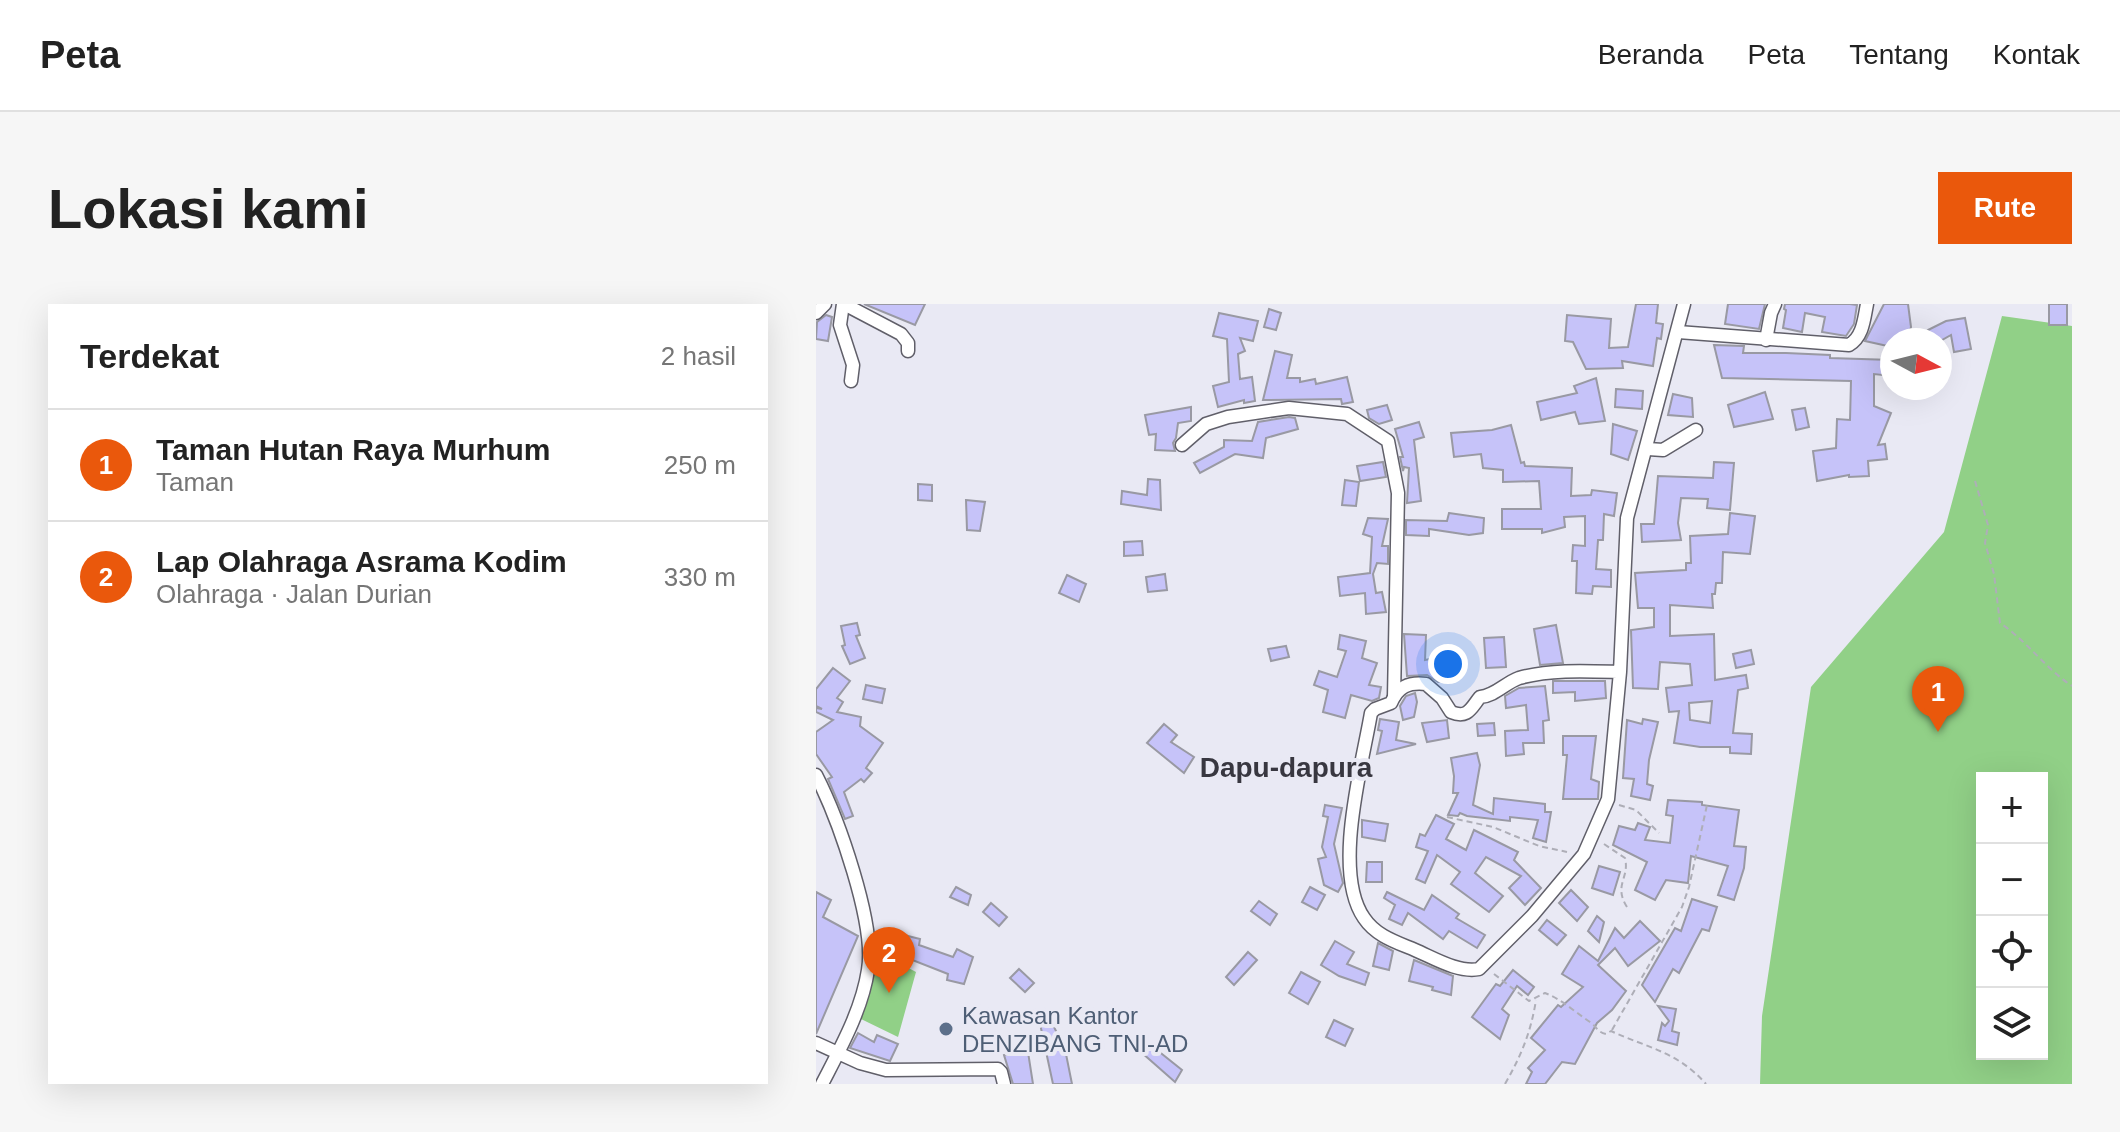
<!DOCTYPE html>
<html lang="id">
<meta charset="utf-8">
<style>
body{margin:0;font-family:Arial,sans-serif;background:#f6f6f6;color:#222}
.controls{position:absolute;right:24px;bottom:24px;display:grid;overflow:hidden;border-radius:0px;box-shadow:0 8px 32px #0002}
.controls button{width:72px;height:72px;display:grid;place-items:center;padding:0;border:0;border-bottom:2px solid #e0e0e0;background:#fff;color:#222;font:40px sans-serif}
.compass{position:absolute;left:1064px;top:24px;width:72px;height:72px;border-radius:50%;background:#fff;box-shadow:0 8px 32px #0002;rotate:97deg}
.you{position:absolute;left:632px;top:360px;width:28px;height:28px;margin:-20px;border:6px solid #fff;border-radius:50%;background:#1a73e8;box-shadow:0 0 0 12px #1a73e833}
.badge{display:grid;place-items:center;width:52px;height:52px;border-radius:50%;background:#ea580c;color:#fff;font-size:26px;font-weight:700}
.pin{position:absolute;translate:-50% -66px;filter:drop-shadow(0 2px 4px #0008)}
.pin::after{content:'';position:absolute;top:42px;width:28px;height:24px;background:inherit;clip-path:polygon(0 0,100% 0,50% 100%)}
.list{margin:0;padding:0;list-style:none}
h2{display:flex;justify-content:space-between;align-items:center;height:104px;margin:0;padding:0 32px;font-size:34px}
h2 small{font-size:26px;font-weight:400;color:#767676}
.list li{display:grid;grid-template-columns:52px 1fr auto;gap:24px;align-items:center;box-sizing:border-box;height:112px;padding:0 32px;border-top:2px solid #e0e0e0}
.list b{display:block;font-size:30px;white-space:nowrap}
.list p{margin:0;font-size:26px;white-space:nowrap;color:#767676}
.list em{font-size:26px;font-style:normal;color:#767676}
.icon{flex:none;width:44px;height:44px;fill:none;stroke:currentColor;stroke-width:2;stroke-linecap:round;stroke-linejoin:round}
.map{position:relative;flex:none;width:1256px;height:780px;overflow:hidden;border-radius:0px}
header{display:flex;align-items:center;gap:48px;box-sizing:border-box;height:112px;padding:0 40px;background:#fff;border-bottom:2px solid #e0e0e0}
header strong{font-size:38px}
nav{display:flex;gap:44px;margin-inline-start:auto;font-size:28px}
.intro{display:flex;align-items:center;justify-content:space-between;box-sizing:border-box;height:192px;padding:0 48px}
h1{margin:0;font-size:56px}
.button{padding:20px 36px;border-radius:0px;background:#ea580c;color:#fff;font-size:28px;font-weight:700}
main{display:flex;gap:48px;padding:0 48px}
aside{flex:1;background:#fff;border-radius:0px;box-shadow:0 8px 32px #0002}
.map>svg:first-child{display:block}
.green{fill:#91d087;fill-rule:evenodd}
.building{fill:#c6c3f9;stroke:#9999a3;stroke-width:2;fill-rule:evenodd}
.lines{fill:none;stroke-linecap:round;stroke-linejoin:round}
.street-casing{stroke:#605f69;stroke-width:15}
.path{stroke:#aeaeb7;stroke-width:2;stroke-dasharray:6 4;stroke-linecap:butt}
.street{stroke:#fff;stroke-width:12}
.service-dot{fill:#5c6f8a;stroke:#e9e9f4;stroke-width:3}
.labels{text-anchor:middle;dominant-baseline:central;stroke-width:8;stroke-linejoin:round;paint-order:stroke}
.service-label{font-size:24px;fill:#4e5e75;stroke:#e9e9f4;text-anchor:start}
.quarter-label{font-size:28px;font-weight:bold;fill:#383740;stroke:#e9e9f4}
</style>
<header>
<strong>Peta</strong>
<nav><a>Beranda</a><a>Peta</a><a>Tentang</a><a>Kontak</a></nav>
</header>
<div class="intro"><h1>Lokasi kami</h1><a class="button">Rute</a></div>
<main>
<aside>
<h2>Terdekat<small>2 hasil</small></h2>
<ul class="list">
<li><span class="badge">1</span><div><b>Taman Hutan Raya Murhum</b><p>Taman</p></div><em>250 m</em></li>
<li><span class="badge">2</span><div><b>Lap Olahraga Asrama Kodim</b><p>Olahraga · Jalan Durian</p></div><em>330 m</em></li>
</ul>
</aside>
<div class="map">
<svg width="1256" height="780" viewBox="0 0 1256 780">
<rect width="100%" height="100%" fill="#e9e9f4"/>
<!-- green -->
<g class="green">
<path d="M1186,12L1256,22V780H944L946,712L995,383L1128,228ZM1166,474H1226V750H1166Z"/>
<path d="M59,646L100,668L82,733L45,715L57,671Z"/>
</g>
<!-- building -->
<g class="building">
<path d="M48,0H109L99,21Z"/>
<path d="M820,0H842L840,19L847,20L845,35L841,34L837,62L806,57L807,64L770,65L757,38L749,37L751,11L795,15L793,44L812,43Z"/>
<path d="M912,0H949L943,25L909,20Z"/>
<path d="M969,0H1034L1041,1L1038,20L1030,32L1006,28L1009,13L989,9L986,28L967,24L970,6L968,5Z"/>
<path d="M1068,0H1092L1095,23L1092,36H1076V43L1049,37Z"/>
<rect x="1233" y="0" width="18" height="21"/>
<path d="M453,5L465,9L460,26L448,23Z"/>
<path d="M403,9L442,17L437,37L424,34L429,47L422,50L424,75L436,73L439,97L428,99V96L402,103L397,82L413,78L411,35L397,32Z"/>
<path d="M10,11L16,13L12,37L0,35L1,18Z"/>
<path d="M1149,14L1155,45L1138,48L1135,31L1126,36H1117L1112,26L1130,17Z"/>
<path d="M898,41L928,42L927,49H970L1014,51V54L1076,56V72L1058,70V102L1075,109L1062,141L1069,140L1071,155L1052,157L1053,172L1033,173V171L1001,177L997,147L1020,144L1021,115L1034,116L1035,77L906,74Z"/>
<path d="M459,47L476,51L471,74H484V78L499,75L500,80L531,73L537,98L526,100L525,95L447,96Z"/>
<path d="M780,74L789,117L763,120L759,108L725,116L721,98L761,89L758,82Z"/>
<path d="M800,85L827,87L826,105L799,103Z"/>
<path d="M949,88L957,115L918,123L912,101Z"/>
<path d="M857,90L876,94L877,113L852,111Z"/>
<path d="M571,101L576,116L563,120L553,114L551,106Z"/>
<path d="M375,103V117L362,119L360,134L357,139L359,147L339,146L340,130L333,131L329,111Z"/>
<path d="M989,104L993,123L980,126L976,106Z"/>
<path d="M473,113L479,114L482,125L450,134L447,154L419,150L384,169L378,159L408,143V136L436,137L442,118Z"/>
<path d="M603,118L608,133L598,136L605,197L591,199L593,164L588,163L587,167L584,153H587L579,125Z"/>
<path d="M797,120L821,127L812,156L795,150Z"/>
<path d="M695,121L705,159L708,158L709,162L756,164L755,192L775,191L776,186L801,189L798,212L788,210L787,236H782L780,265L795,266V283L777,282L776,290L760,289L761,257H756L757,241L769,242V212L748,213L749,223L726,229V225H686V205H725L723,177L687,178V166L667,164L665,150L638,153L635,129L676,126Z"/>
<path d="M567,158L570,173L544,177L541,162Z"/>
<path d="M898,158L918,159L914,206L891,204L892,195L865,194L862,219L865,236L826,238L825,220H838L842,172L897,174Z"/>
<path d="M332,175L344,176L345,206L305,200L306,187L331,191Z"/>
<path d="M529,176L543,178L540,202L526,201Z"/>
<path d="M102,180L116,181V197L102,196Z"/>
<path d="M150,196L169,198L164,227L151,226Z"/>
<path d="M633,209L668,214L667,229L653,231L613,225V232L590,231V216L631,217Z"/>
<path d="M914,209L939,212L934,250L907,248L906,279H900L899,290H896L897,304L854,301V332L898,330L899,376L930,371L932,384L922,386L917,429L936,430L935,450L914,449V443H884L858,439L863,407L853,408L850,384L876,381L874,360L844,358L842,385L817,384L815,326L838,323V304H822L819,269L870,266V259H875L874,232L912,230ZM896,397L894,419L874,416L873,399Z"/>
<path d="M552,214L572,215L566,242H572V260L561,259L557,270L560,289L566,288L570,308L550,310L549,289L524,292L522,273L554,269L556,233L547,230Z"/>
<path d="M326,237L327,251L308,252V238Z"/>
<path d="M349,270L351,286L332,288L330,273Z"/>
<path d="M251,271L270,280L263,298L243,289Z"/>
<path d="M41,319L44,331L40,332L49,354L34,360L26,342L29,341L25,322Z"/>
<path d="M740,321L747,359L724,361L718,325Z"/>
<path d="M588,330L610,331L609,356L635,351L638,364L634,365L636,375L622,378L611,371L591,372Z"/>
<path d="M524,331L550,337L546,354L561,359L553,381L565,383L563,394L556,397L535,391L529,414L507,408L512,386L498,381L503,367L521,373L530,347L522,345Z"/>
<path d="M688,333L690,363L670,364L668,334Z"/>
<path d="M470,342L473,353L455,357L452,345Z"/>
<path d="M935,346L938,360L920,364L917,350Z"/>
<path d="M17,364L34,377L21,394L27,398L21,408L45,413L44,422L67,439L50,464L56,469L48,478L45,475L28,488L37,512L29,515L12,475L16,473L0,450V428L17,416L0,408V404L6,405L0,402V385Z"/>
<path d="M737,377H789L790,394L759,397V388L737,389Z"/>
<path d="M50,381L69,385L66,399L47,395Z"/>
<path d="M729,382L733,416L727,417L728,439H707L708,450L690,452L689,427L712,426L710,401L690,404L689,392L703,384Z"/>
<path d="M599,389L601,398L598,413L587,416L584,402L590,392Z"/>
<path d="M564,415L583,418L580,436L600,440L561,450L566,427L562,426Z"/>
<path d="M827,415L842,418L833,456L831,480L837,482L834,496L815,492L818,475L807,474L811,416L826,420Z"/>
<path d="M631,416L633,434L611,438L606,419Z"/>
<path d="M678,419L679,431L662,432L661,420Z"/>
<path d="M348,420L361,431L355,438L378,453L368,469L331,439Z"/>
<path d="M747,432H780L775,475L783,478L782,495H747L751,451H747Z"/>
<path d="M661,449L664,461L657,501L677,510L678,494L729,500V508H735L730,538L717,534L722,516L694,513V517L651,512L644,509L642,512L632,511L642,489H637L638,472L635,454Z"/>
<path d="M852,496L886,498V501L923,506L918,542L930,543L928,564L918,596L902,591L912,562L875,552L872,579L850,576L839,596L819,586L831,558L797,541L803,522L819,526L822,519L834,523L829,536L854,539L857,512L850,511Z"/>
<path d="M509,501L526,504L518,540L527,579L522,588L508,581L502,555L510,553L506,543L512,513L507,512Z"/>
<path d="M620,511L638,520L630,535L650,546L658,526L702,548L698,556L725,584L709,601L693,584L705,572L670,553L659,569L687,592L673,608L635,580L644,568L621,551L609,579L600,575L612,547L600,543L604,530L609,532Z"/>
<path d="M546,516L572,520L569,537L546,533Z"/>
<path d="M551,558H566V578H550Z"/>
<path d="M783,562L804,568L797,591L776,584Z"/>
<path d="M140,583L155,591L152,601L134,593Z"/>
<path d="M494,583L509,591L501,606L486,598Z"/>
<path d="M755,586L772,603L761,617L743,599Z"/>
<path d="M0,588L15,596L7,613L42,632L0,730Z"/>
<path d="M571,588L608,606L616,591L643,610L640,614L669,631L661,644L633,627L627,635L592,609L586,621L573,615L579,601L568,594Z"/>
<path d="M876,595L901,603L893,627L886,625L863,669L857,665L839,698L826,681L859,624L865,627Z"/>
<path d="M443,597L461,610L454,621L435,607Z"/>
<path d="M175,599L191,613L183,622L167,608Z"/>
<path d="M781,612L788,618L783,638L772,627Z"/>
<path d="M731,616L750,631L741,641L723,626Z"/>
<path d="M824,617L844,637L812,662L799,644L782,661L810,687L796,706L781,719L759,760L746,758L729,780H710L716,768L712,764L729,746L715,734L742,701L745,703L767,683L746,670L763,642L782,657L799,624L808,634Z"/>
<path d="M92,632L104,635L103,641L137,653L141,645L157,653L148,680L131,676L132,670L86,652Z"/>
<path d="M519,637L538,648L531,660L553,669L549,681L523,672L505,661Z"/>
<path d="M562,639L577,647L573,666L557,662Z"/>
<path d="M432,648L441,656L418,681L410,673Z"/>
<path d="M598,656L637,672L635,691L616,686L617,683L593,677Z"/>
<path d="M203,665L218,679L209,688L194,674Z"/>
<path d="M697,666L718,683L712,691L701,682L686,705L693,711L684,735L656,713L680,680L684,682Z"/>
<path d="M485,668L504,678L492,700L473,689Z"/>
<path d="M842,702L860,705L856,727L863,729L861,741L842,736L846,719L849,722L853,717Z"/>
<path d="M232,711L249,745L256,780H237L223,715Z"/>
<path d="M518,716L537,725L529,742L510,733Z"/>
<path d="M42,729L58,738L61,731L82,740L74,757L34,744Z"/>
<path d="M331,738L366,766L359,778L325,748Z"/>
<path d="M212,748L217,780H197L188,751Z"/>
</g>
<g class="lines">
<defs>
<g id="street">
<path d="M27,0L24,21L37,61L35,77"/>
<path d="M28,0L85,30L92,39V47"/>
<path d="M0,9L9,0"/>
<path d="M862,28L1033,41C1047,33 1048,15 1051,0"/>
<path d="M950,36L955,9L959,0"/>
<path d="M366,141L390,120L412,113L473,104L531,110L572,137L582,189L578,393"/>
<path d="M832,145L847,146L880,126"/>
<path d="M804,368C771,367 735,365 703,374C689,379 679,392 664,393C655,404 652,415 635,408L626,394L610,380C592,378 582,383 575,399L559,405L555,409C546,462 516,568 548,614C560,632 580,638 599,646C618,654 642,669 663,665L716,612L768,550L792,495L804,368L811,214L868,0"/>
<path d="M0,471C22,514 60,620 52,666C46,706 24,745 6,780"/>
<path d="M0,739L44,759L70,766L182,765L185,768L188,780"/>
</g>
</defs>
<!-- street casing -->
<use href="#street" class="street-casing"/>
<!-- path -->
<g class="path">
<path d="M1159,177L1172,221L1169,239L1178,270L1184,319C1211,337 1229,364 1256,382"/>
<path d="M803,501L820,506L843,529"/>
<path d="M631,513L677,523L723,542L751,548"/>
<path d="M788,540L809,554C814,574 797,581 811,603"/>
<path d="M678,670L713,697L729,689C745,695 759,708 774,718C781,723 781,728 790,730L795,727C832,744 862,748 890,780"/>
<path d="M796,726L866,603L873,583L891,501"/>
<path d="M689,780C705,752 715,728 720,696"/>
</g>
<!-- street -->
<use href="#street" class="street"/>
</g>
<!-- markers -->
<circle class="service-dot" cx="130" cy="725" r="8"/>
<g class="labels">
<!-- service labels -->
<g class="service-label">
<text x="146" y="711">Kawasan Kantor<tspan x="146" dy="28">DENZIBANG TNI-AD</tspan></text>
</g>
<!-- quarter labels -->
<g class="quarter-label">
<text x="470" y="463">Dapu-dapura</text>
</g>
</g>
</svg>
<div class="controls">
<button>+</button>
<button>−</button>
<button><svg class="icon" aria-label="locate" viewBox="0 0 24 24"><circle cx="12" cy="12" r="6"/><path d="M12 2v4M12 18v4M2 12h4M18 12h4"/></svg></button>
<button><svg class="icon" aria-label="layers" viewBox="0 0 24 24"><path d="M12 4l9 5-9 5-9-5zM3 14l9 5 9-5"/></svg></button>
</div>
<svg class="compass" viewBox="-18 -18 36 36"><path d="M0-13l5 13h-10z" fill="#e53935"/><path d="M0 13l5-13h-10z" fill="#767676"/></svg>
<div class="you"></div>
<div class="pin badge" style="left:1122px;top:428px">1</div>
<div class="pin badge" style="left:73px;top:689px">2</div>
</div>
</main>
